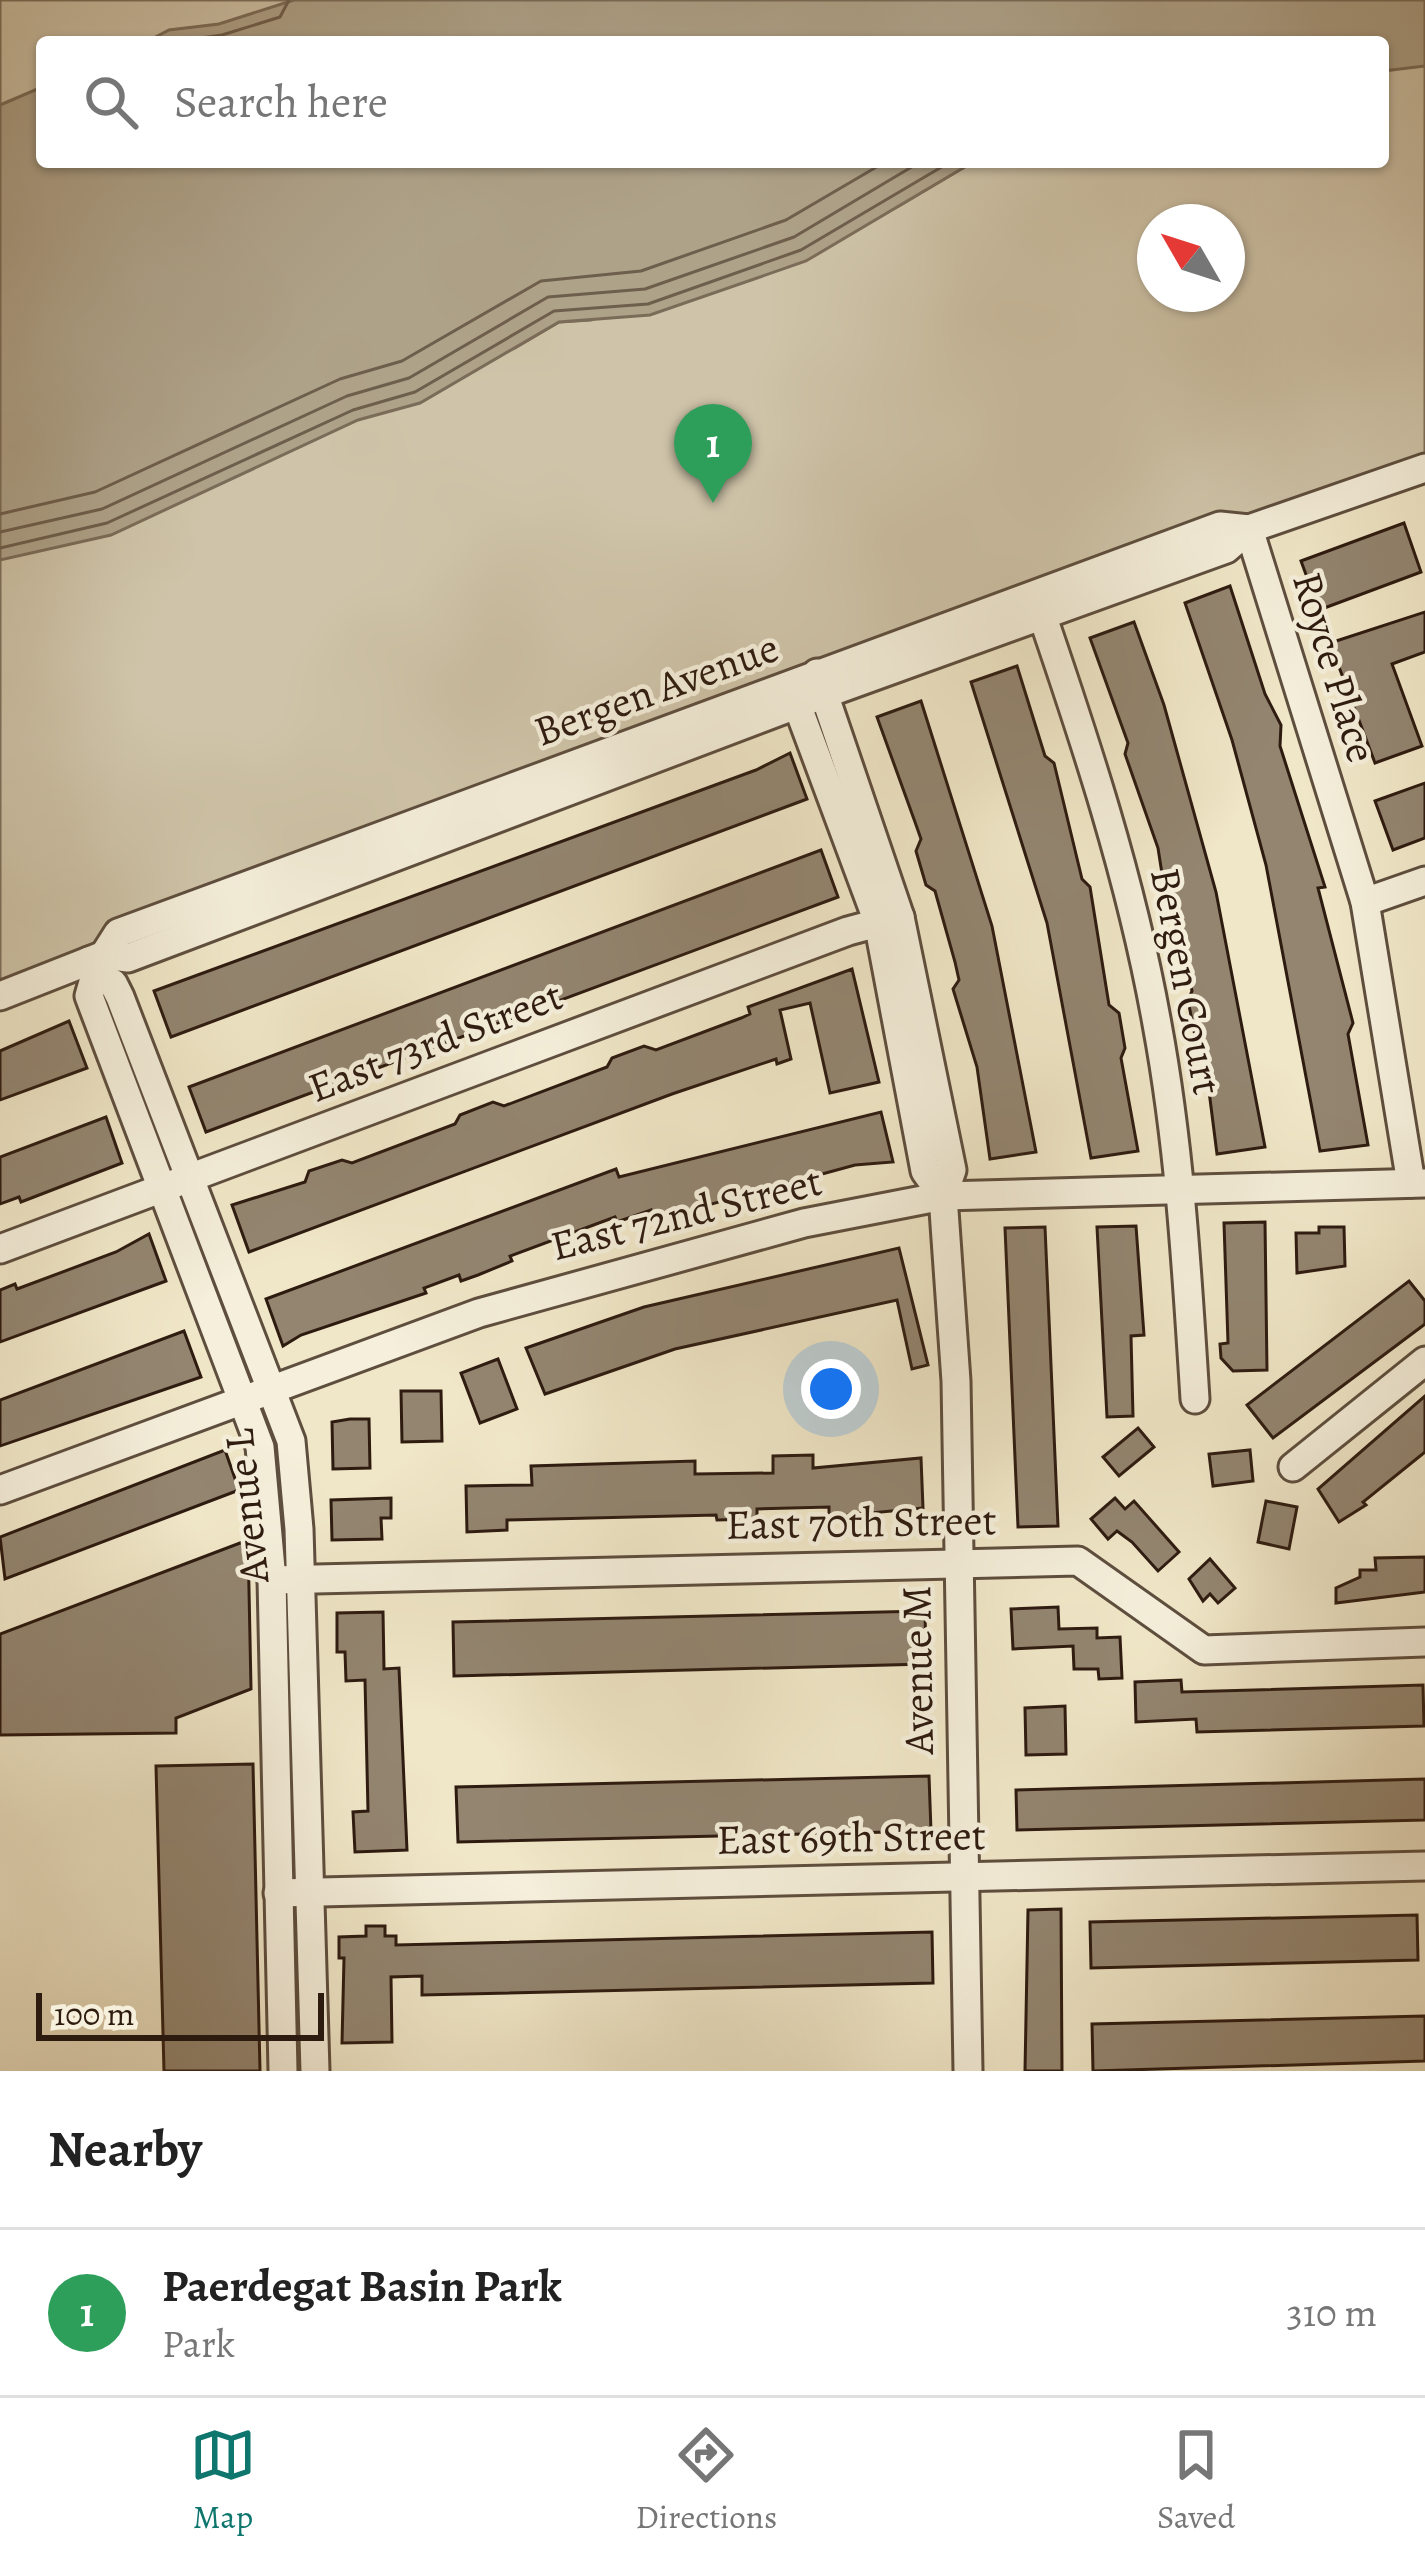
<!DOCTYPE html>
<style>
body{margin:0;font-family:Alegreya,serif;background:#f2f2f2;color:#222}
.compass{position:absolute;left:1137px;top:204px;width:108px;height:108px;border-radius:50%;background:#fff;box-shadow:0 3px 9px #0004;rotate:309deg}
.scale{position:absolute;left:36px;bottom:30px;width:288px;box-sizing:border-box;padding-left:12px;border:6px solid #2e1b10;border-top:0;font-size:33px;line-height:42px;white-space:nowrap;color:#2e1b10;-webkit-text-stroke:9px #f5efdb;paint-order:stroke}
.you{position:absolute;left:831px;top:1389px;width:42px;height:42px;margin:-30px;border:9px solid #fff;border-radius:50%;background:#1a73e8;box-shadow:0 0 0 18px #1a73e833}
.badge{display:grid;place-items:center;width:78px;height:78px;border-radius:50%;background:#0f766e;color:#fff;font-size:39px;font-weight:700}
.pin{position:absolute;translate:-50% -99px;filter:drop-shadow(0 3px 6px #0008)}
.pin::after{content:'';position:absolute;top:63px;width:42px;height:36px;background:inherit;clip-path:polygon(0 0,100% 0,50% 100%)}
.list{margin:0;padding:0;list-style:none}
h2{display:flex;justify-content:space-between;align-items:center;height:156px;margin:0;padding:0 48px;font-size:51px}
h2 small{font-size:39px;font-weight:400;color:#767676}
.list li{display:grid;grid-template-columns:78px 1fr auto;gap:36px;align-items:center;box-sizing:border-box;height:168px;padding:0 48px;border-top:3px solid #e0e0e0}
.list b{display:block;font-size:45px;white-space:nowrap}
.list p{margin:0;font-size:39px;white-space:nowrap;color:#767676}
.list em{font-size:39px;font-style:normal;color:#767676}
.icon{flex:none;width:66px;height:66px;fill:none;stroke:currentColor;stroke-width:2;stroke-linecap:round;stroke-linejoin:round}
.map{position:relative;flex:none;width:1425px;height:2071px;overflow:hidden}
.search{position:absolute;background:#fff;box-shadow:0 3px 9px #0004;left:36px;right:36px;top:36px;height:132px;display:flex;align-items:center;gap:30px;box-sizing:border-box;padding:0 42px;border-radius:12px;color:#767676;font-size:45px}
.sheet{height:324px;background:#fff}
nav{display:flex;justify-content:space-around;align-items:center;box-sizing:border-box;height:168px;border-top:3px solid #e0e0e0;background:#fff;font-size:33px;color:#767676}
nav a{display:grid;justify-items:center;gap:6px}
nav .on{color:#0f766e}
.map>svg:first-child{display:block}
.green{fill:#cfc4a9;stroke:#7e705c;stroke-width:3;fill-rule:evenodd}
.water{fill:#aea289;stroke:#7b6c59;stroke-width:3}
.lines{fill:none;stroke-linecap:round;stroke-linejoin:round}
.shore{stroke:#6e5e4c;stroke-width:3}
.building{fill:#938570;stroke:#2e1b10;stroke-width:3}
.minor-casing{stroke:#5e4e3e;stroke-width:33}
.minor{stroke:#f5efdb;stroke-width:27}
.labels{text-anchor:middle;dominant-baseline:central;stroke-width:9;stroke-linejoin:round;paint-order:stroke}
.street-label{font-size:42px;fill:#2e1b10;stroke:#f5efdb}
</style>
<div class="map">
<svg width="1425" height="2071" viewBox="0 0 1425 2071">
<rect width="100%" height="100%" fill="#f0e7c8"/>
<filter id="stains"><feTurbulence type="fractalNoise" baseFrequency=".00167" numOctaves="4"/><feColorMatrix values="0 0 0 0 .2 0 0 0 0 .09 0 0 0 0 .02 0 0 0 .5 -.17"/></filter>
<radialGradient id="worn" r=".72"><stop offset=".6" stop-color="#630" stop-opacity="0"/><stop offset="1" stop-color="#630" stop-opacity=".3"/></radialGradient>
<!-- green -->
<g class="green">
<path d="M0,0H341L228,42H42V111L0,126Z"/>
<path d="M1425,12V470L0,1005V537L515,348L559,322L591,320L899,206L973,162H1383V42ZM1155,222H1227V294H1155Z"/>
</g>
<!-- water -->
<g class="water">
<path d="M294,0H1425V66L1383,71V42H146L169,30L219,24Z"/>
<path d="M42,87V162H973L806,261L650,315L559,322L420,403L358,420L111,535L0,560V105Z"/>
</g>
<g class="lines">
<!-- shore -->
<g class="shore">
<path d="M172,42L222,35L280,17L289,0"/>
<path d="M0,514L95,492L340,379L402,361L541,281L641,271L786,220L885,162"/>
<path d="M0,532L102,509L347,396L409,378L548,297L645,289L794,237L920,162"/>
<path d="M0,548L107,523L353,410L415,392L554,311L648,304L801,250L950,162"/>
</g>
</g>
<!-- building -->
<g class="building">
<path d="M1404,523L1421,572L1319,610L1301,561Z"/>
<path d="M1230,586L1265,694L1281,725L1280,746L1325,887L1318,888L1353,1023L1348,1034L1368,1145L1320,1151L1266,865L1232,740L1185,603Z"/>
<path d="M1425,612V652L1392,664L1422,746L1375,763L1330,643Z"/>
<path d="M1134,622L1164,705L1216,892L1265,1147L1217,1154L1203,1044L1195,1036L1188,1000L1192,991L1176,919L1168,912L1158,848L1125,754L1128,743L1090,638Z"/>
<path d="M1017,666L1045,756L1054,763L1082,879L1090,887L1109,1005L1119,1013L1125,1048L1121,1058L1138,1151L1091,1158L1047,923L971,682Z"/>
<path d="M921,701L992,926L1036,1152L990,1159L977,1067L953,989L959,980L955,962L935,891L926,885L916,851L921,839L915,822L877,717Z"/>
<path d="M790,753L807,799L171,1037L154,991L756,770Z"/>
<path d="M1425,783V838L1393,850L1375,801Z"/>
<path d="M821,850L838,897L206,1132L189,1087Z"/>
<path d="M852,969L879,1082L830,1093L810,1003L780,1010L791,1059L777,1064L776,1059L672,1094L249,1252L232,1205L305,1182L309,1171L342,1160L352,1163L455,1124L460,1115L493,1102L504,1106L607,1067L612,1058L644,1046L656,1050L741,1018L750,1014L748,1007Z"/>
<path d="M69,1021L87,1068L0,1100V1051Z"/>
<path d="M881,1112L893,1162L855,1165L653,1220L651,1210L617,1222L615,1217L510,1256L512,1261L478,1275L461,1281L459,1275L424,1288L426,1293L301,1335L283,1346L266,1299L616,1169L619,1177Z"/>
<path d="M106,1117L122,1163L21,1202L19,1197L0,1204V1157Z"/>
<path d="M1265,1222L1267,1370L1233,1371L1221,1358L1220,1344L1228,1343L1224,1223Z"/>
<path d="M1136,1226L1144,1335L1131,1336L1133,1416L1107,1417L1097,1227Z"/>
<path d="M1045,1227L1058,1526L1018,1527L1005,1228Z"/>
<path d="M1319,1227H1344L1345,1266L1297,1273L1296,1233H1319Z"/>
<path d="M149,1234L166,1281L0,1342V1290L15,1284L17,1289L116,1252Z"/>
<path d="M899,1248L928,1365L912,1369L897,1300L675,1349L545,1394L526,1348L644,1307Z"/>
<path d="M1409,1281L1425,1301V1324L1273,1438L1247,1405Z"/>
<path d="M184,1331L201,1377L0,1446V1400Z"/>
<path d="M498,1359L517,1409L480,1423L461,1373Z"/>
<path d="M401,1391H441L442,1441L402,1442Z"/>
<path d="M1425,1396V1452L1363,1502L1366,1505L1339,1522L1318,1489Z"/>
<path d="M350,1419H369L370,1468L333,1469L332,1422Z"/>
<path d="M1138,1428L1154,1447L1119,1476L1103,1457Z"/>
<path d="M225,1450L239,1490L5,1579L0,1537Z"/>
<path d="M1250,1450L1253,1481L1213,1486L1209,1454Z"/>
<path d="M813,1455V1468L921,1458L923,1508L829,1517V1507L757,1509V1519L717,1520L716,1515L507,1520V1530L467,1532L466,1486L532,1485L531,1466L695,1461V1474L773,1473V1456Z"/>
<path d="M391,1498V1518H381L382,1539L332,1540L331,1500Z"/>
<path d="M1115,1498L1125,1509L1134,1501L1179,1552L1158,1571L1132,1542L1117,1531L1108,1539L1091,1519Z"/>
<path d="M1266,1501L1297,1507L1289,1549L1258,1542Z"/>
<path d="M248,1540L251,1689L176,1718V1733L0,1735V1634Z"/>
<path d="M1425,1557V1592L1336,1603V1588L1360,1577V1570H1376L1375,1558Z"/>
<path d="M1210,1559L1235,1588L1218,1603L1210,1594L1203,1601L1189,1579Z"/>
<path d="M1058,1607L1059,1629L1097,1628V1638L1120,1637L1122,1678L1099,1679L1098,1669H1074L1073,1646L1013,1649L1011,1609Z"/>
<path d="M925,1611L926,1664L454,1676L453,1622Z"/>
<path d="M383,1612L384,1669L399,1668L407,1850L355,1852L353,1812L368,1811L365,1680L346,1681L345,1652H337V1613Z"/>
<path d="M1181,1680L1182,1692L1423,1685L1424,1726L1197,1732L1196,1719L1136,1722L1135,1682Z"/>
<path d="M1065,1706L1066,1754L1026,1755L1025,1708Z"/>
<path d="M253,1764L260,2071H164L156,1766Z"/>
<path d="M929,1776L931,1831L458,1842L456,1787Z"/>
<path d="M1425,1779V1820L1017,1830L1016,1790Z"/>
<path d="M1061,1909L1062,2071H1025L1028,1910Z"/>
<path d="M1417,1915L1418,1960L1091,1968L1090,1922Z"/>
<path d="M366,1926H385V1936H396V1945L932,1932L933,1983L422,1995V1976L391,1977L392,2042L342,2043L344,1958H339V1937L366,1936Z"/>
<path d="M1425,2016V2061L1093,2071L1092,2024Z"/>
</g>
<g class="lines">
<defs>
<g id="minor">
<path d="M1249,529L1365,902L1411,1183"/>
<path d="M1037,600C1085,740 1131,878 1157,1024C1180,1148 1187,1273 1195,1399"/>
<path d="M817,673L900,917L952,1170L943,1196L956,1381L968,2071"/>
<path d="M792,691L878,922L925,1171L943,1196"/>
<path d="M1365,902L1425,881"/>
<path d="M104,955L118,933L1220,526L1249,529"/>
<path d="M89,961L95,975L89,996L260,1447L272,1580L283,2071"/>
<path d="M95,975L113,983L120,997L291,1441L299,1529L315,2071"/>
<path d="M0,996L104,955L128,958L825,694L1226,549L1249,529L1425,468"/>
<path d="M0,1249L848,931L900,917"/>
<path d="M1293,1467L1425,1361"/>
<path d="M0,1490L479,1313L804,1223L943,1196L1425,1183"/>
<path d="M272,1580L1078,1561L1204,1650L1425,1642"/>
<path d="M278,1893L1425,1866"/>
</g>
</defs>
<!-- minor casing -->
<use href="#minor" class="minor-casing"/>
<!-- minor -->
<use href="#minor" class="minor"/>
</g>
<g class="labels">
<!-- street labels -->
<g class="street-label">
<text transform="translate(1335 667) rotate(73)">Royce Place</text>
<text transform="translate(656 689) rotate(-20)">Bergen Avenue</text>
<text transform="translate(1187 981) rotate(79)">Bergen Court</text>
<text transform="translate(435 1041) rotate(-21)">East 73rd Street</text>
<text transform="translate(686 1213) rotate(-14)">East 72nd Street</text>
<text transform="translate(246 1506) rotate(-96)">Avenue L</text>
<text transform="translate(861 1522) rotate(-1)">East 70th Street</text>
<text transform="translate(917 1670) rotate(-91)">Avenue M</text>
<text transform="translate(851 1837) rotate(-1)">East 69th Street</text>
</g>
</g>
<rect width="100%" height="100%" filter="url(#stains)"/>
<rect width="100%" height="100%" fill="url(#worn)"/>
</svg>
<svg class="compass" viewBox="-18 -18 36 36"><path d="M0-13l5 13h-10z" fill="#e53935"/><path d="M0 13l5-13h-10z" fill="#767676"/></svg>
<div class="scale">100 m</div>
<div class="you"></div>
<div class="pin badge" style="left:713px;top:503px;background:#2e9e5b">1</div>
<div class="search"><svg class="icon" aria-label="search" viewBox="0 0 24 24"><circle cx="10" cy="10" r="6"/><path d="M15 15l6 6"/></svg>Search here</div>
</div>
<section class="sheet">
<h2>Nearby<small></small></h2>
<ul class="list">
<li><span class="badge" style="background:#2e9e5b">1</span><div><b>Paerdegat Basin Park</b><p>Park</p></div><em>310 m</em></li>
</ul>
</section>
<nav>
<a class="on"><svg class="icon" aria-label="map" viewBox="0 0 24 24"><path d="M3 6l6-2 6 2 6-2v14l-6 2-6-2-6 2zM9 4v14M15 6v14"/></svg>Map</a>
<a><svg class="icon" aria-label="directions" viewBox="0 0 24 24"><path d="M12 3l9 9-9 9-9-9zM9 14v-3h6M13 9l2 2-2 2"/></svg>Directions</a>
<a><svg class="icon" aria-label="saved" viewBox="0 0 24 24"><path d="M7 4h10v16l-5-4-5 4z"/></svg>Saved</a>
</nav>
